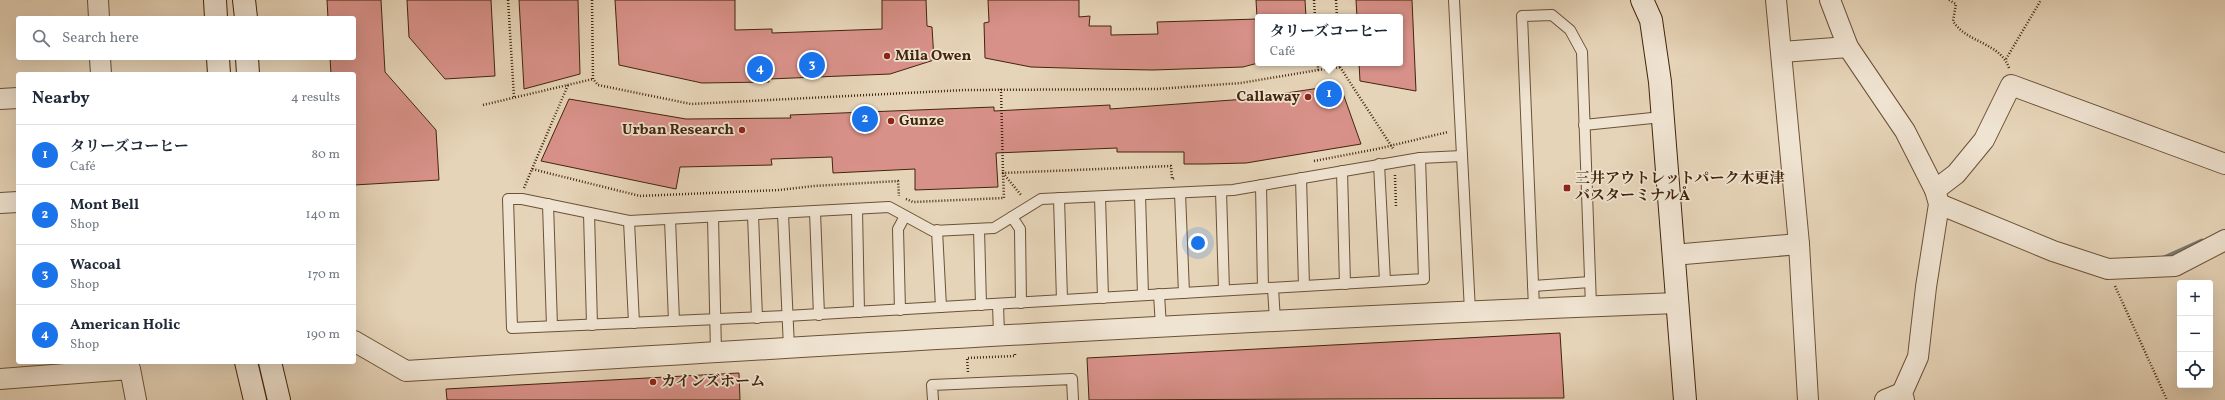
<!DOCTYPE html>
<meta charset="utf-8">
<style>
body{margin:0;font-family:Vollkorn,"Noto Serif JP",serif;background:#f2f2f3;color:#1f2937}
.controls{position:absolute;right:12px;bottom:12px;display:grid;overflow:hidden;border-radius:4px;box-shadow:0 4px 16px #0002}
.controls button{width:36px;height:36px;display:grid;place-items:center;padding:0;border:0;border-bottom:1px solid #e0e1e3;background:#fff;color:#1f2937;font:20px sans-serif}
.you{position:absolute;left:1198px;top:243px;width:14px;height:14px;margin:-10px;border:3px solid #fff;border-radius:50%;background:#1a73e8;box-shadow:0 0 0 6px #1a73e833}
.badge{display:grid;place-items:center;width:26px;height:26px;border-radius:50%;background:#1a73e8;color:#fff;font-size:13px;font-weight:700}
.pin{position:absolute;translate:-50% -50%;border:2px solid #fff;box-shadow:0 1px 4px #0006}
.popup{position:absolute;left:1255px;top:14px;width:148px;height:52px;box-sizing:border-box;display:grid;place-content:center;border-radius:4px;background:#fff;filter:drop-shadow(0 1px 3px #0005);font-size:13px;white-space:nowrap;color:#747a83}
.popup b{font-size:15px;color:#1f2937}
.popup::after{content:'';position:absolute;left:50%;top:100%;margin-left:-8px;border:8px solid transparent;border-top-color:#fff}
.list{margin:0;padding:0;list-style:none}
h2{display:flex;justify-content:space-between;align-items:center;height:52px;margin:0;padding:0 16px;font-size:17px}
h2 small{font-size:13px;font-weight:400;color:#747a83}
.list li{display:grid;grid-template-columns:26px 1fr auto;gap:12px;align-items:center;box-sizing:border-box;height:60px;padding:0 16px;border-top:1px solid #e0e1e3}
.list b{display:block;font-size:15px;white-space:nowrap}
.list p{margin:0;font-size:13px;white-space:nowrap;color:#747a83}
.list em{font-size:13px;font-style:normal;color:#747a83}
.icon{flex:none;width:22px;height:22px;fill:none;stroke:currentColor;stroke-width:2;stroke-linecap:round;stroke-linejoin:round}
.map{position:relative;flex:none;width:2225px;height:400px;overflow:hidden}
.search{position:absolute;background:#fff;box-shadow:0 4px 16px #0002;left:16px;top:16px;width:340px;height:44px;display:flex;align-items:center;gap:10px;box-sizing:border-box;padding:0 14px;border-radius:4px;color:#747a83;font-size:15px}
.panel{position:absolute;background:#fff;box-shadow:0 4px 16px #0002;left:16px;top:72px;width:340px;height:292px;border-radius:4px}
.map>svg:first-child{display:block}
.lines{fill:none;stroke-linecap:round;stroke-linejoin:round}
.stream{stroke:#787b75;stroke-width:5}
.building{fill:#d89189;stroke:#43250b}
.lane-casing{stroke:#6c5136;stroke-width:12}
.street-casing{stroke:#6c5136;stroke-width:22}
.secondary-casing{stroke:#43250b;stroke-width:24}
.path{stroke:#43250b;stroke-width:2.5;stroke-dasharray:1 2;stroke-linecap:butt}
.lane{stroke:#efe3d1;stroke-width:10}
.street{stroke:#efe3d1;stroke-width:20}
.secondary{stroke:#efe3d1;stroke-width:22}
.poi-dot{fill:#8f2418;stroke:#efe3d1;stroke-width:1.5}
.labels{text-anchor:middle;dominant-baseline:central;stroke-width:3.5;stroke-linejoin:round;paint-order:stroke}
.poi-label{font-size:15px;font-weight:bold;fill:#43250b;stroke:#efe3d1;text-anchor:start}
</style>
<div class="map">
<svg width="2225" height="400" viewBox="0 0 2225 400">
<rect width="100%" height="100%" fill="#e6d4b8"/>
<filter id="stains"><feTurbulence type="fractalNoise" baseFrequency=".005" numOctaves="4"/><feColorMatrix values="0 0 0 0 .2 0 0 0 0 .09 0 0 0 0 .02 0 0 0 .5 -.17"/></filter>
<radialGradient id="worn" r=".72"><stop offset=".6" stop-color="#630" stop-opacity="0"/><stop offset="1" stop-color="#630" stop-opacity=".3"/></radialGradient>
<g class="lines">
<!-- stream -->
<path class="stream" d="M2162,259L2202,241"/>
</g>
<!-- building -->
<g class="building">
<path d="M327,0H381L385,72L436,130L439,180L354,185V74H331L330,58H354V18H328Z"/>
<path d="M407,0H491L495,76L445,79L409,37Z"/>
<path d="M519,0H578L580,74L524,89Z"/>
<path d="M615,0H735V30L772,29V33L882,29V0H926L927,26L932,27L934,60L890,74L769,79V82L702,83L619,65Z"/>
<path d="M988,0H1079V17L1090,16L1089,26H1111V35L1158,34L1157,22L1258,19V63L1243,67L1153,70L1099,69L1031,67L985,58L984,23L989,22Z"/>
<path d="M1256,0H1305L1306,17H1257Z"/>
<path d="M1356,0H1412L1416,91L1360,81L1359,63H1400V17H1357Z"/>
<path d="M1340,85L1361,144L1246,163L1205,164H1184V152H1117V148L996,153L998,187L915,190V169L833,173L832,157L771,159L772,165L680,167L676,189L541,161L569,99L686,119L791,118L790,115L994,107V111L1110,105V109L1246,99Z"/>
<path d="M1560,333L1564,398L1089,400L1087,358Z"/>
<path d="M739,373L740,400H447L446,389Z"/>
</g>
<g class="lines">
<defs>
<g id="lane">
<path d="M1454,0L1470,311"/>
<path d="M1584,125L1662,117"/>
<path d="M1420,158L1424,279L786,316L512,328L508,199H522L629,221L889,207L933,231L994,228L1041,199L1233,190Z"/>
<path d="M1420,158L1462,156"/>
<path d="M1379,164L1385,281"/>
<path d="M1342,171L1345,284"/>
<path d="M1301,178L1304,286"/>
<path d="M1261,185L1263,288"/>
<path d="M1221,191L1224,290"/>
<path d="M1180,193L1184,293"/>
<path d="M1140,195L1143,295"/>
<path d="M1100,197L1103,298"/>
<path d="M1059,198L1062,300"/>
<path d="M548,204L552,326"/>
<path d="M857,209L859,312"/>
<path d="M815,212L819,315"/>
<path d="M589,213L592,325"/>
<path d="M783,214L789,348"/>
<path d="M753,215L757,318"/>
<path d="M713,217L716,352"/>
<path d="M1012,217L1020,229L1021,303"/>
<path d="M670,219L674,321"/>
<path d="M629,221L634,323"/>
<path d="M979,229L981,305"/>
<path d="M937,230L941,307"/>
<path d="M1533,286L1590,282"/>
<path d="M1273,288L1275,321"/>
<path d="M1159,294L1161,327"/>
<path d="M998,304L999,335"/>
<path d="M1534,308L1522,16L1552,15L1570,30L1582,52L1591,306"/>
<path d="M900,310L898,229L905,216"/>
<path d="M933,400L932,385L1072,379L1073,400"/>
</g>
<g id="street">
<path d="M98,0L99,18"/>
<path d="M1776,0L1799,244L1808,400"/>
<path d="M1830,0L1848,47L1905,131L1935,190L1939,204L1926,287L1918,357L1902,393L1904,400"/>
<path d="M1782,52L1848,47"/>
<path d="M100,58L101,74"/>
<path d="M0,99L18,98"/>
<path d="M1935,190L1956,174L1984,140L2011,85L2225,164"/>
<path d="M0,203L18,202"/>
<path d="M1939,204L2053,251L2108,269L2175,266L2225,240"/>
<path d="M1673,255L1799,244"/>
<path d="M354,341L406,371C829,345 1253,319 1677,303"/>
<path d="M0,379L130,369L136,400"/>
<path d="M1885,400L1902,393"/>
</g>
<g id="secondary">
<path d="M215,0L216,18"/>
<path d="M244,0L246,18"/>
<path d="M1642,0L1651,20L1660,82L1685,400"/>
<path d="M218,58L219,74"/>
<path d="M247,58L248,74"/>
<path d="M246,362L255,400"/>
<path d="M270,362L279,400"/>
</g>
</defs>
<!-- lane casing -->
<use href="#lane" class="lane-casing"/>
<!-- street casing -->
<use href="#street" class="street-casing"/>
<!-- secondary casing -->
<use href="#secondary" class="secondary-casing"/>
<!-- path -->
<g class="path">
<path d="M508,0L514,97"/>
<path d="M592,0L593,79L598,85L691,104L965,90L1157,89L1241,83L1318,70V63"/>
<path d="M1314,0L1315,17"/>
<path d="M1336,0L1337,17"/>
<path d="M1949,0L1956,4L1953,21C1966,43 2000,42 2009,68"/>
<path d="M2006,59L2041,0"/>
<path d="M1340,67L1394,150"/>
<path d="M1318,70L1340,67V63"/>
<path d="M1001,89L1003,173L1021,195"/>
<path d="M483,105L593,79"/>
<path d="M1314,161L1377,149L1448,132"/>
<path d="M532,169L568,85"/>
<path d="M1395,175L1396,208"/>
<path d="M524,188L532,169L640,196L779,190L814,186L898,181L899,196"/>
<path d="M906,199L913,202L1004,198L1003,173L1171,166L1172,179L1174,178"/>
<path d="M2115,286L2167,400"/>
<path d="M968,372L967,358L1015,356V352"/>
</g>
<!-- lane -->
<use href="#lane" class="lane"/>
<!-- street -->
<use href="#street" class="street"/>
<!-- secondary -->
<use href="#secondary" class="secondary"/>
</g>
<!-- markers -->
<g class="poi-dot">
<circle cx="887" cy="56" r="4"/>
<circle cx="1308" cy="97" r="4"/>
<circle cx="891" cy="121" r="4"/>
<circle cx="742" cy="130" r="4"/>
<rect x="1563" y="184" width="8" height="8" rx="2"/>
<circle cx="653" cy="382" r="4"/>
</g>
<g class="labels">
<!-- poi labels -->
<g class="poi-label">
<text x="895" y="56">Mila Owen</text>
<text x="1300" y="97" text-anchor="end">Callaway</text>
<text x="899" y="121">Gunze</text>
<text x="734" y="130" text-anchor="end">Urban Research</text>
<text x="1575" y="179">三井アウトレットパーク木更津<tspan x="1575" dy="17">バスターミナルÅ</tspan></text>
<text x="661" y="382">カインズホーム</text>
</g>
</g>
<rect width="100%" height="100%" filter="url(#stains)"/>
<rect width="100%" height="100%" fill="url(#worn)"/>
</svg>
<div class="controls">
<button>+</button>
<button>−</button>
<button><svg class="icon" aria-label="locate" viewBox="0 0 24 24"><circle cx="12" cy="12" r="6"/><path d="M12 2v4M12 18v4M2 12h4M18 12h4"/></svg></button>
</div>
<div class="you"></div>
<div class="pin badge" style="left:1329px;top:94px">1</div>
<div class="popup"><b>タリーズコーヒー</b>Café</div>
<div class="pin badge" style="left:865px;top:119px">2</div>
<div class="pin badge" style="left:812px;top:65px">3</div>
<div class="pin badge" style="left:760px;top:69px">4</div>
<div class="search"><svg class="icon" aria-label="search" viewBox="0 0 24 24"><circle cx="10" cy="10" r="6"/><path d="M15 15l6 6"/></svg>Search here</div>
<section class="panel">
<h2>Nearby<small>4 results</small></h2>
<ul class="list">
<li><span class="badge">1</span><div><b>タリーズコーヒー</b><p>Café</p></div><em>80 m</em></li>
<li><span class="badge">2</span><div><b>Mont Bell</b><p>Shop</p></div><em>140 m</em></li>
<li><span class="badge">3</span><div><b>Wacoal</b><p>Shop</p></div><em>170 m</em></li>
<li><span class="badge">4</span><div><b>American Holic</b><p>Shop</p></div><em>190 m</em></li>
</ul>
</section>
</div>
